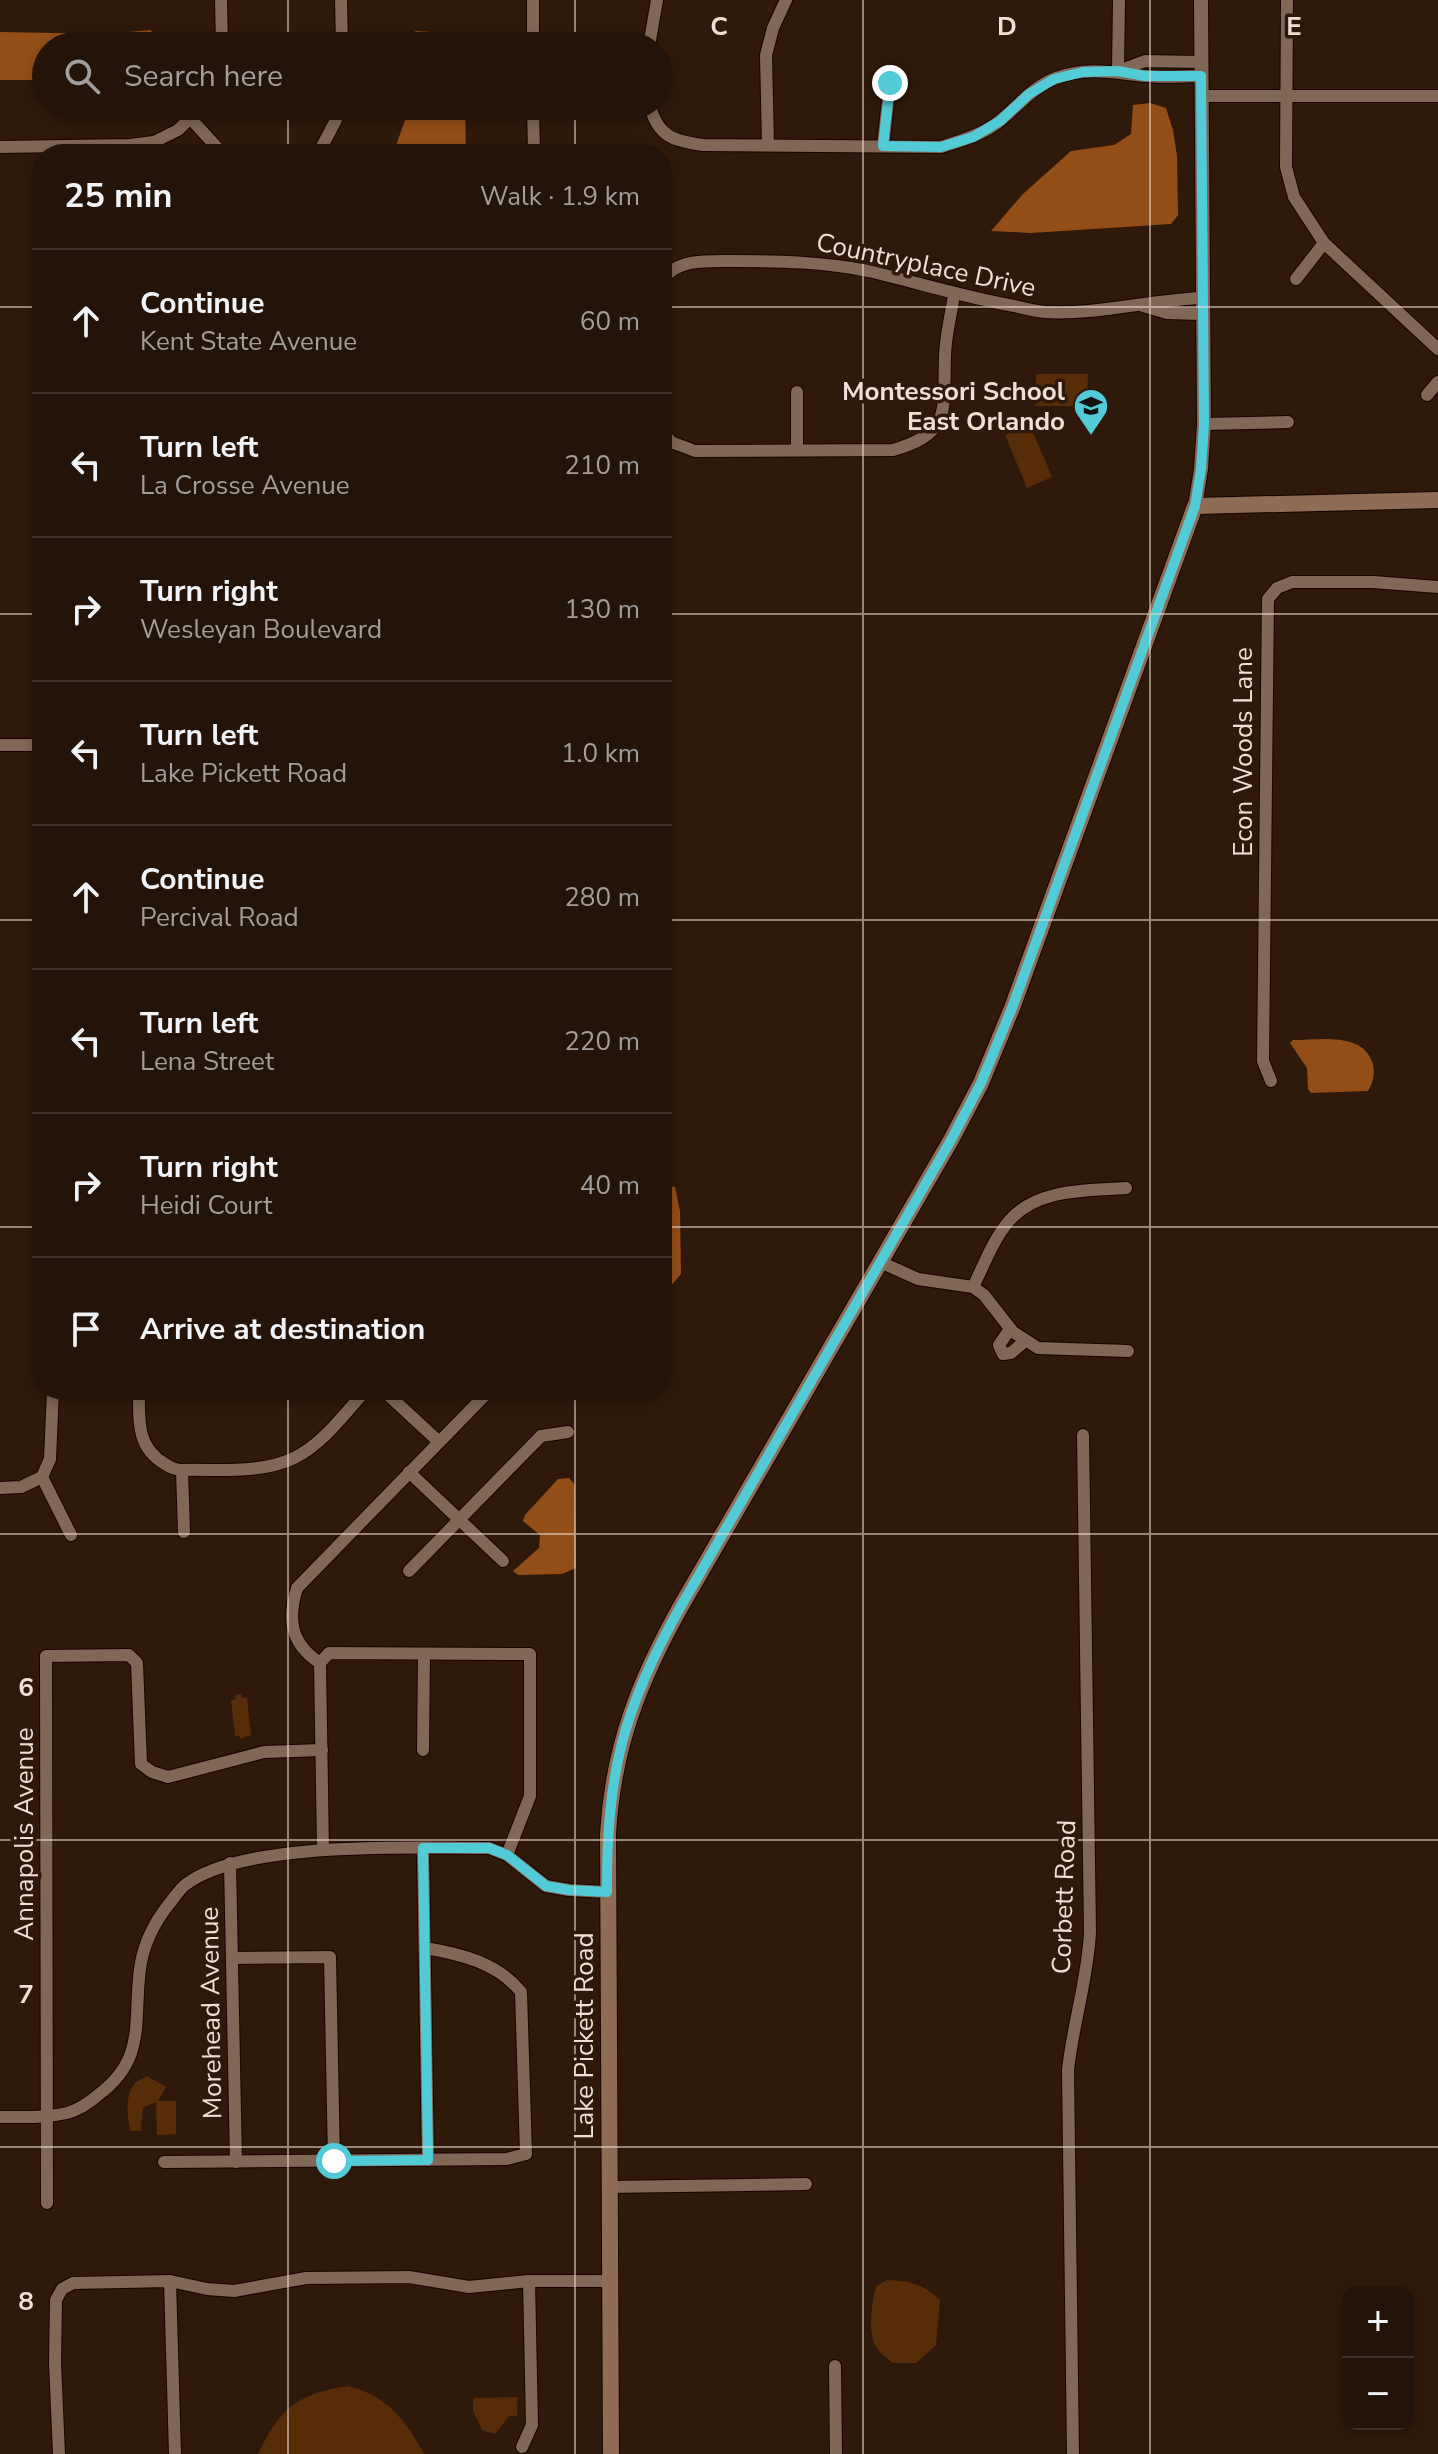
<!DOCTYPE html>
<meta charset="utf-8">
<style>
body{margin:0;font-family:"Nunito Sans",sans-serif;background:#2f2016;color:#f1f3f6}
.controls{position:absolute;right:24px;bottom:24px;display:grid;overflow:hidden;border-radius:16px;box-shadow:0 4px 12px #0003}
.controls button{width:72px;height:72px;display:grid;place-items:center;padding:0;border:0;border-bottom:2px solid #403229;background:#231308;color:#f1f3f6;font:40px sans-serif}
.stop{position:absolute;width:24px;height:24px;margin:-18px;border:6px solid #52cbd7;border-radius:50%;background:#fff}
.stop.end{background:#52cbd7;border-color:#fff;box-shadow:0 2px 8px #0008}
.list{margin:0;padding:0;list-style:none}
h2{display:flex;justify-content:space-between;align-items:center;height:104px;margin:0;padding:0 32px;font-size:34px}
h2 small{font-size:26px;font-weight:400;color:#a39e9c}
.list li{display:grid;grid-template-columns:52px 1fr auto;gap:24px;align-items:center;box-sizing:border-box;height:144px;padding:0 32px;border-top:2px solid #403229}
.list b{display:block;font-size:30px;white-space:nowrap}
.list p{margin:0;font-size:26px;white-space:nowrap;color:#a39e9c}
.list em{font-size:26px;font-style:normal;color:#a39e9c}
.icon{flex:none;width:44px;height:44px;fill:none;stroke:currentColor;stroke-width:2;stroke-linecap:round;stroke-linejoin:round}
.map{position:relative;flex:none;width:1438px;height:2454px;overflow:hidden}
.search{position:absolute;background:#231308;box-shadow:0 4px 12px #0003;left:32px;top:32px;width:640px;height:88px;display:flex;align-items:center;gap:20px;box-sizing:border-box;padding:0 28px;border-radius:44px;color:#a39e9c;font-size:30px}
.panel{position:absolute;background:#231308;box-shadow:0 4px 12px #0003;left:32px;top:144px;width:640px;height:1256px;border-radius:32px}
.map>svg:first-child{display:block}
.green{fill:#572c09}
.water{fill:#934e17}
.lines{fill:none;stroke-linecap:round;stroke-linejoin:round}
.minor-casing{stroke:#160400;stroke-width:14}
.tertiary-casing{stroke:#160400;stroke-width:16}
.secondary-casing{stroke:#160400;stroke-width:18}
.minor{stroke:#816756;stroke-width:12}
.tertiary{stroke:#816756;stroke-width:14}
.secondary{stroke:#906c54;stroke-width:16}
.route{stroke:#52cbd7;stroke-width:10}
.grid{fill:none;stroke:#efdfd6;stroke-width:2;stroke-opacity:0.55}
.labels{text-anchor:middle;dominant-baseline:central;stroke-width:7;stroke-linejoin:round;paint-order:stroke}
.street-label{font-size:26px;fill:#efdfd6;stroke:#2f190a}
.poi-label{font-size:26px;font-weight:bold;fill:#efdfd6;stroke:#2f190a;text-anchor:end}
.grid-label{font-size:26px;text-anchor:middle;font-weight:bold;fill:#efdfd6;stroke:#2f190a;stroke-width:7;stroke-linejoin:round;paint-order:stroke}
</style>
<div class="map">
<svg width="1438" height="2454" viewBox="0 0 1438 2454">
<rect width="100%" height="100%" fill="#2f190a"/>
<!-- green -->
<g class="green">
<path d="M1036,374H1088L1087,406H1035Z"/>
<path d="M1030,425L1052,477L1027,488L1005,435Z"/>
<path d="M241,1694L242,1698H247L251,1735L240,1739V1736H235L231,1700L236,1699L235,1695Z"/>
<path d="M147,2076L166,2087L158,2101H176V2134L157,2135L156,2102L143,2108L141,2131H130C128,2115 124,2097 135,2083C138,2080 143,2079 147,2076Z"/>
<path d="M887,2280C909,2281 924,2284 940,2300L936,2345L916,2363H893C889,2359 882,2355 878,2350C866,2334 872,2304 876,2286Z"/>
<path d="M348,2386C387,2396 405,2419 424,2454H258C280,2408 297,2394 348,2386Z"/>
<path d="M518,2397L517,2416H509L495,2434L482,2430L473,2411V2398Z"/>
</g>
<!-- water -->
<g class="water">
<path d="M151,30L155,41V46H46V80H0V32L106,34Z"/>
<path d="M416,31L461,34L464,46H410L409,36Z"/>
<path d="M1150,103L1166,108L1173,130L1177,156L1178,215L1171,224L1031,233L991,231L1023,194L1071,151L1114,145L1131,134L1133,105Z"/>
<path d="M410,106H465L466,154H393Z"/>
<path d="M1293,1040C1317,1040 1359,1032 1371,1059C1376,1070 1374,1081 1368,1091L1311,1093L1308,1089L1307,1068L1290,1043Z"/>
<path d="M662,1186L675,1187L680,1211L681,1274L669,1288L662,1289Z"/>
<path d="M569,1478L575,1485L576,1568L562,1574L518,1575L513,1571L539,1548L540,1535L523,1521L525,1515L558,1479Z"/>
</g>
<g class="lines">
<defs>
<g id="minor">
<path d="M221,0L222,46"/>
<path d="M341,0L342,46"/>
<path d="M533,0V46"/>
<path d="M1287,0L1286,167L1294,197L1324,243L1438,349"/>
<path d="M649,46L657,0"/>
<path d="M1121,70L1145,61L1201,62"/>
<path d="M1118,71L1119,0"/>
<path d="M1202,96H1438"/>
<path d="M533,106L534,154"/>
<path d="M650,106C658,137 674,141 703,145L941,147C963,140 985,134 1002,119C1019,105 1034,86 1056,78C1088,66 1114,73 1146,76C1164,78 1183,76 1201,76"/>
<path d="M191,119L223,154"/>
<path d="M768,145L766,55L773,28L786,0"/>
<path d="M883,146L890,83"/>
<path d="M0,147L130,145L154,142L178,130L202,106"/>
<path d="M318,154L336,120L338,106"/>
<path d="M1296,279L1324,243"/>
<path d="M662,280C678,258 710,261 735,261C779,261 824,262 868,271C915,282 961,296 1009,305C1021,307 1033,311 1045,312C1098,315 1150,300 1202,298"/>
<path d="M1143,306L1167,313L1202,314"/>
<path d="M797,392V449"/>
<path d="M1427,395L1438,382"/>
<path d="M1204,424L1288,422"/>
<path d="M662,431L671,442L695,451L893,450C952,433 943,411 945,358C945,337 951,316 954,295"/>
<path d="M0,745H42"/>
<path d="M1271,1081L1263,1061L1268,599L1277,588L1292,582H1373L1438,587"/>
<path d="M880,1262L918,1279L973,1287L984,1295L1013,1332L1038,1348L1128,1351"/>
<path d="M973,1287C984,1265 993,1240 1009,1221C1037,1188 1087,1191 1126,1188"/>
<path d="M1010,1329L999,1345L1003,1354L1011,1353L1025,1341"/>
<path d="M139,1390C139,1420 136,1447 165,1464C171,1468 175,1470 182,1470C218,1469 261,1474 294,1458C323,1444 345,1413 366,1390"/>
<path d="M383,1390L438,1441"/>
<path d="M182,1470L184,1532"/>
<path d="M409,1472L503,1561"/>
<path d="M42,1477L71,1535"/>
<path d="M0,1488L21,1487L42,1477L50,1459L53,1390"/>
<path d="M409,1571L541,1436L568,1432"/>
<path d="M320,1663L329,1653L530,1654V1796L507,1855"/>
<path d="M320,1663C291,1644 287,1620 297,1588L490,1390"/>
<path d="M320,1663L323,1850"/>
<path d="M423,1750L424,1654"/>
<path d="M423,1848L428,2160"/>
<path d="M230,1863L236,2162"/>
<path d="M233,1958L330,1957L334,2161"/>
<path d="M0,2117C22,2117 45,2118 67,2113C78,2110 89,2103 98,2095C147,2059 133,2021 140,1969C143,1945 154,1923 169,1904C174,1898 179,1890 185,1885C243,1840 415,1848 489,1848L507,1855L546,1886L569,1890L607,1892"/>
<path d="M164,2162L507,2159L526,2154L521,1992C498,1963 461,1954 425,1948"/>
<path d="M609,2187L806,2184"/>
<path d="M47,2203L46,1656L129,1655L137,1663L141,1764L152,1772L168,1777L264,1752L322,1750"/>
<path d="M170,2281L175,2454"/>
<path d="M835,2366L836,2454"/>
<path d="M522,2447L532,2425L529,2281"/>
<path d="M59,2454L55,2363L56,2300L62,2289L73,2283L170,2281L207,2289L234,2291L306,2278L409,2277L469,2287L529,2281H610"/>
<path d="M1073,2454L1068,2070C1073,2023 1088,1978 1090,1932L1083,1435"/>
</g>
<path id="tertiary" d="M1195,506L1201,469L1204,424L1201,0"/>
<path id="secondary" d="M611,2454L608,1834C613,1747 639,1681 681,1606L951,1140L981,1083L1012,1008L1195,506L1438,500"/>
</defs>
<!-- minor casing -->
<use href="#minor" class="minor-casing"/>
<!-- tertiary casing -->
<use href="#tertiary" class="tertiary-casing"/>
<!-- secondary casing -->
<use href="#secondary" class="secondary-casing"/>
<!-- minor -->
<use href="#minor" class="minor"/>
<!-- tertiary -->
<use href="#tertiary" class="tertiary"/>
<!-- secondary -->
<use href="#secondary" class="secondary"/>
</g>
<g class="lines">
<!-- route -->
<path class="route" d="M334,2161L428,2160L423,1848H489L507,1855L546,1886L569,1890L607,1892C606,1775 623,1708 681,1606L951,1140L981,1083L1012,1008L1195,506L1201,469L1204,424L1201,76H1145L1118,71L1083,72L1054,79L1029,94L1000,121L973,137L941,147L883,146L890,83"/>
</g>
<!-- grid -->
<path class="grid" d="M288,0V46M575,0V46M863,0V2454M1150,0V2454M288,106V154M575,106V154M0,307H42M662,307H1438M0,614H42M662,614H1438M0,920H42M662,920H1438M0,1227H42M662,1227H1438M288,1390V2454M575,1390V2454M0,1534H1438M0,1840H1438M0,2147H1438"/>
<!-- icons -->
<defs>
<symbol id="school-pin" viewBox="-11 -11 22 30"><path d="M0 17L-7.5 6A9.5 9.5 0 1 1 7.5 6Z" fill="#52cbd7" stroke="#2f190a"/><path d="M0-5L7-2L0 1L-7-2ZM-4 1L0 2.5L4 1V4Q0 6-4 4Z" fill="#111"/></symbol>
</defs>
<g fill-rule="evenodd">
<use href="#school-pin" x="1071" y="386" width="40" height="54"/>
</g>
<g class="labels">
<!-- street labels -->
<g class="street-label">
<text transform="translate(926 265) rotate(12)">Countryplace Drive</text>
<text transform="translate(1243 752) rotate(-90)">Econ Woods Lane</text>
<text transform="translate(24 1834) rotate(-90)">Annapolis Avenue</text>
<text transform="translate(1064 1897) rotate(-88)">Corbett Road</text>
<text transform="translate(211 2013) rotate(-91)">Morehead Avenue</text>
<text transform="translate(584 2036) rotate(-90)">Lake Pickett Road</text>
</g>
<!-- poi labels -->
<g class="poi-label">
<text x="1065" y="391">Montessori School<tspan x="1065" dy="30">East Orlando</tspan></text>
</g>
</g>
<g class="grid-label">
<text x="719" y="35">C</text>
<text x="1007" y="35">D</text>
<text x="1294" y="35">E</text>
<text x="26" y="1696">6</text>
<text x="26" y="2003">7</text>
<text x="26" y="2310">8</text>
</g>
</svg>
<div class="controls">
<button>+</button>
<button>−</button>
</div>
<div class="stop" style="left:334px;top:2161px"></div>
<div class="stop end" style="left:890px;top:83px"></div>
<div class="search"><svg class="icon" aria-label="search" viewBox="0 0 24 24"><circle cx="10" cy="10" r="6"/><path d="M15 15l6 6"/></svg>Search here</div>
<section class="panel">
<h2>25 min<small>Walk · 1.9 km</small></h2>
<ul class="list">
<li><svg class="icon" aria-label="ahead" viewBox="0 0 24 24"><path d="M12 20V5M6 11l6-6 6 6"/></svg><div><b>Continue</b><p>Kent State Avenue</p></div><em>60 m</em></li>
<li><svg class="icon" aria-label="left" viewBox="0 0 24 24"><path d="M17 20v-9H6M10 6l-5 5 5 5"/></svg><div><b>Turn left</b><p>La Crosse Avenue</p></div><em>210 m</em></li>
<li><svg class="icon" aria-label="right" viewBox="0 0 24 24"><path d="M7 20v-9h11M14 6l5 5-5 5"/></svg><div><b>Turn right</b><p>Wesleyan Boulevard</p></div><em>130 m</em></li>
<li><svg class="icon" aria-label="left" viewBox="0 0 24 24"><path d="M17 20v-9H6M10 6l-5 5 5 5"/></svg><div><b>Turn left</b><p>Lake Pickett Road</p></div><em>1.0 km</em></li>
<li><svg class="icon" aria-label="ahead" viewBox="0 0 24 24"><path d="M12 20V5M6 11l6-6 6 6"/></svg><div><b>Continue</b><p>Percival Road</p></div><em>280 m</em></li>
<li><svg class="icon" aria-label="left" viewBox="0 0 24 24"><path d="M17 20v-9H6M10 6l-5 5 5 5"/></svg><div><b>Turn left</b><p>Lena Street</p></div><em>220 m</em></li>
<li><svg class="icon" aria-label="right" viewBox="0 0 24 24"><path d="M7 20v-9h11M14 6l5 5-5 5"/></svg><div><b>Turn right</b><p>Heidi Court</p></div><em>40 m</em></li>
<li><svg class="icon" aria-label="arrive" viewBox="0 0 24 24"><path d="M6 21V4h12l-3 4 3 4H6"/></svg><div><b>Arrive at destination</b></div></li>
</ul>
</section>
</div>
